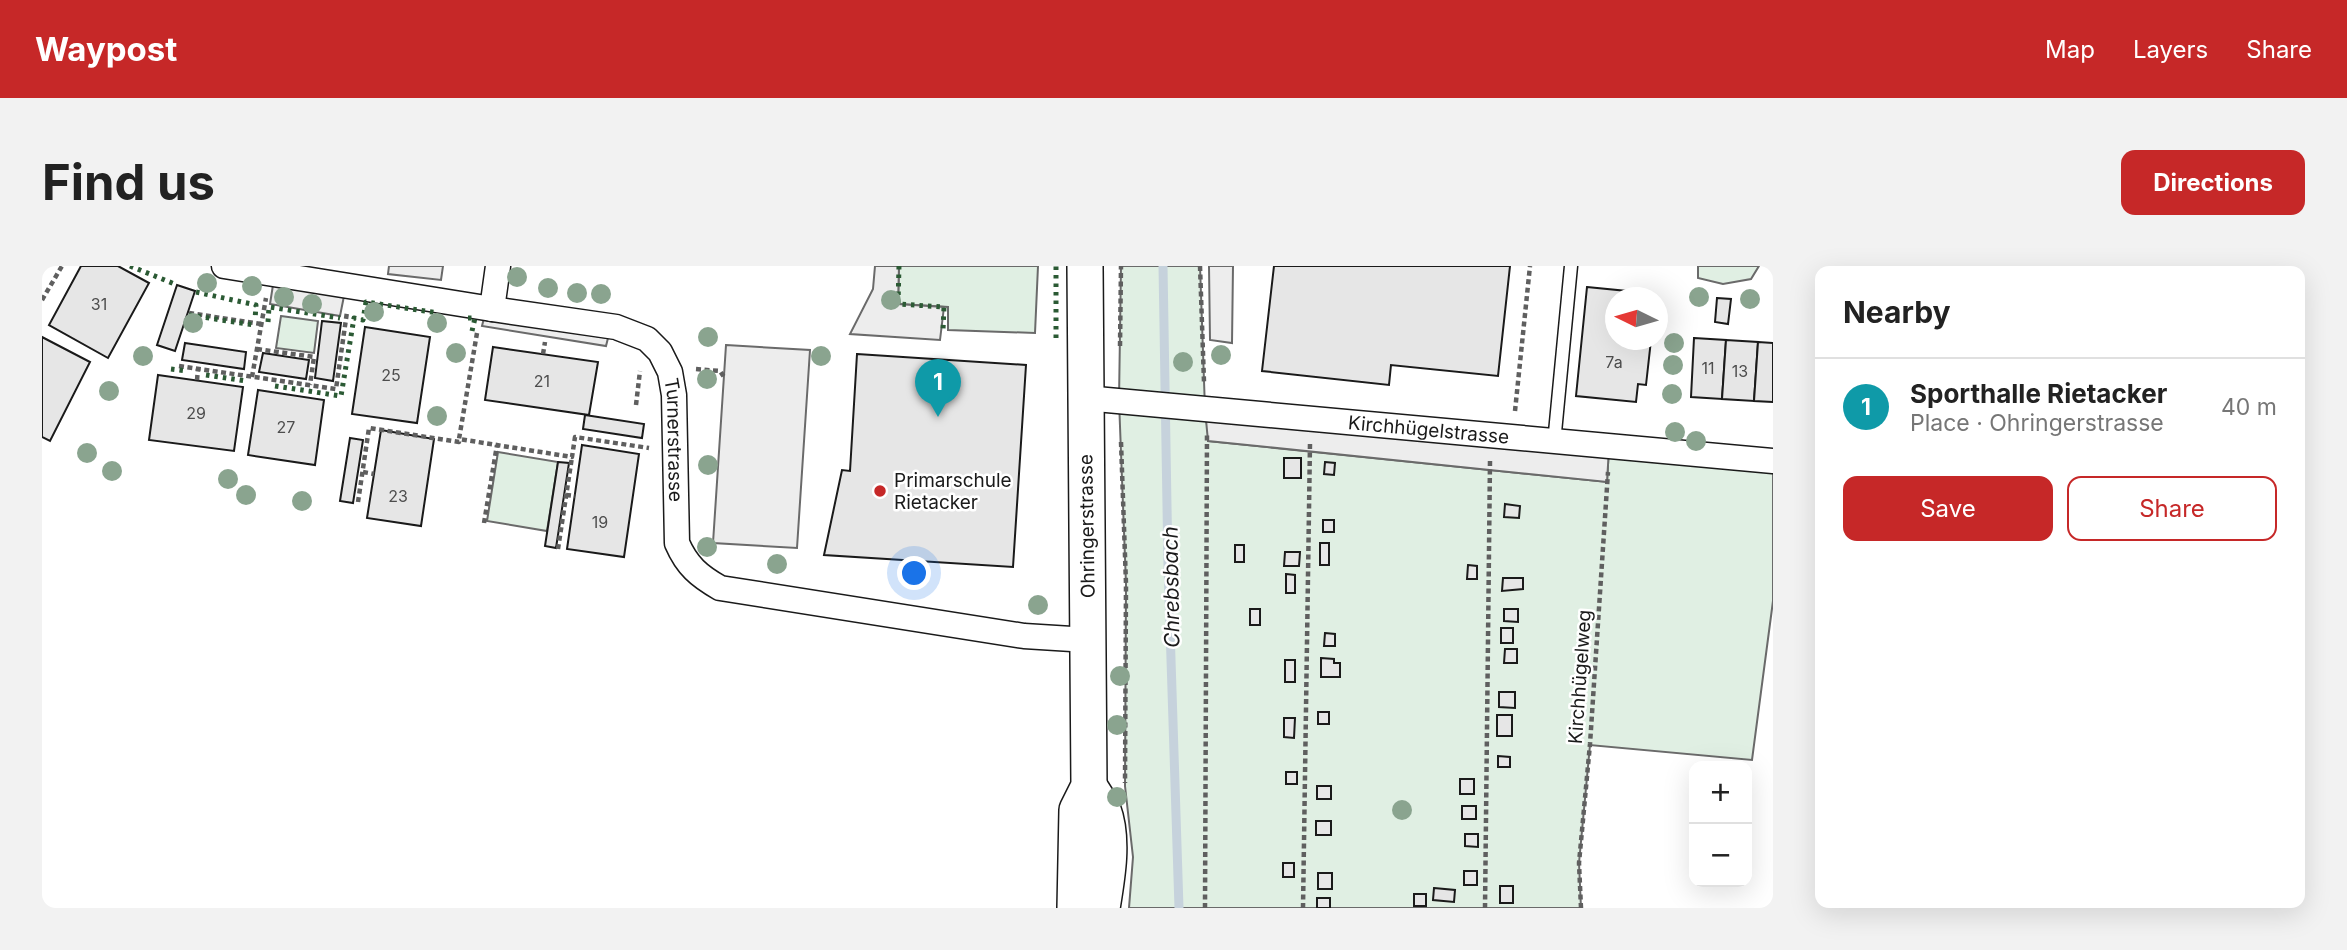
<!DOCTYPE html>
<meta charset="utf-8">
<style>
body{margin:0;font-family:Inter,sans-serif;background:#f2f2f2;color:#222}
.controls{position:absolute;right:21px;bottom:21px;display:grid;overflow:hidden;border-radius:14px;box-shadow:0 7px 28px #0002}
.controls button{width:63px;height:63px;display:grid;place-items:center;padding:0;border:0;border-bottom:2px solid #e0e0e0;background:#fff;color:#222;font:35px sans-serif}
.compass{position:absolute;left:1563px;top:21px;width:63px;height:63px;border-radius:50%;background:#fff;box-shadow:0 7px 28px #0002;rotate:275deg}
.you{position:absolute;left:873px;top:308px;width:24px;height:24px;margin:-18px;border:5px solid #fff;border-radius:50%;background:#1a73e8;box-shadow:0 0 0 10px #1a73e833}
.badge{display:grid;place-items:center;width:46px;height:46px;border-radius:50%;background:#c62828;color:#fff;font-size:23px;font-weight:700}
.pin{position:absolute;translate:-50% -58px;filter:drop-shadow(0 2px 4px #0008)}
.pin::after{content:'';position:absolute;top:37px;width:24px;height:21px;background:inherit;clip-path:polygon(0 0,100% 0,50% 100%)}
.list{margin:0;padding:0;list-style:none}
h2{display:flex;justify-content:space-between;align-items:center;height:91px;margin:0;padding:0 28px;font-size:30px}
h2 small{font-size:23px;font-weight:400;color:#767676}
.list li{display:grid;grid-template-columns:46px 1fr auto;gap:21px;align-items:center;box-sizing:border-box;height:98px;padding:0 28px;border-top:2px solid #e0e0e0}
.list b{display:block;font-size:26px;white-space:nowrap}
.list p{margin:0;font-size:23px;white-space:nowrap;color:#767676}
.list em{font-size:23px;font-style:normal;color:#767676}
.actions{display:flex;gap:14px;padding:21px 28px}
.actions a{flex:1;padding:16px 0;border:2px solid #c62828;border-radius:14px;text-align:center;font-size:24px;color:#c62828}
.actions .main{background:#c62828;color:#fff}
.map{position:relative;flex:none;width:1731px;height:642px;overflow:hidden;border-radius:14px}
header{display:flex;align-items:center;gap:42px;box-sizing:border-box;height:98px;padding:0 35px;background:#c62828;color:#fff}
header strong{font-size:33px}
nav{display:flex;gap:38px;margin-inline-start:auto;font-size:24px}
.intro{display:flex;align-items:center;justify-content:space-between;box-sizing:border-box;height:168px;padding:0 42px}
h1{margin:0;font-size:49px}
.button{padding:18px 32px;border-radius:14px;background:#c62828;color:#fff;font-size:24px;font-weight:700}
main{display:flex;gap:42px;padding:0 42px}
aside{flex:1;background:#fff;border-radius:14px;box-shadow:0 7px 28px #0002}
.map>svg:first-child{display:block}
.green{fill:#e0efe3;stroke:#6a6a6a;stroke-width:2}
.parking{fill:#ededed;stroke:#6a6a6a;stroke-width:2}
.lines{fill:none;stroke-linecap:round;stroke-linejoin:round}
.stream{stroke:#c6d2dc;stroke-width:9}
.building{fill:#e6e6e6;stroke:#1a1a1a;stroke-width:2}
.lane-casing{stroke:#1a1a1a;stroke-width:15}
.street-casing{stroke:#1a1a1a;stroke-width:27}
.secondary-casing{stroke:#1a1a1a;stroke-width:38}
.path{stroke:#5f5f5f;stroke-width:4.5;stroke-dasharray:5 3.5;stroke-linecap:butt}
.lane{stroke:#fff;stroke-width:12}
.street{stroke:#fff;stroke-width:24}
.secondary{stroke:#fff;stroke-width:35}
.hedge{stroke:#2b5a34;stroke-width:5;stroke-dasharray:3.5 5;stroke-linecap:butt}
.tree{fill:#8aa48f}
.poi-dot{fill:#c62828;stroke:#fff;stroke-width:2.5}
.labels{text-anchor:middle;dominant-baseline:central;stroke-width:5;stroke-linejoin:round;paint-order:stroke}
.number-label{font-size:16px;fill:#4d4d4d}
.street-label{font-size:19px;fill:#1a1a1a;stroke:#fff}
.poi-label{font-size:19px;fill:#1a1a1a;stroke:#fff;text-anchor:start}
.water-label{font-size:21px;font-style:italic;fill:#1a1a1a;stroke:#fff}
</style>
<header>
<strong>Waypost</strong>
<nav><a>Map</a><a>Layers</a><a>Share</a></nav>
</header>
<div class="intro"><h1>Find us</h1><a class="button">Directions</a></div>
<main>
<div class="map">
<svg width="1731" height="642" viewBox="0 0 1731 642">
<rect width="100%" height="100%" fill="#fff"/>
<!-- green -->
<g class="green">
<path d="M857,0H996L993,67L906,64V41L856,38Z"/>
<path d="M1079,0H1158L1163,143L1167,175L1565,216L1567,182L1731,195V335L1710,494L1548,479L1537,597L1539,642H1087L1091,591L1083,520L1084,318L1077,134Z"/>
<path d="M1656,0H1717L1709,13L1681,18L1656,12Z"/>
<path d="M239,50L276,55L272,87L234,82Z"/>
<path d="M456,186L516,196L505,265L445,255Z"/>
</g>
<!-- parking -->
<g class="parking">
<path d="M347,0H401L399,14L346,8Z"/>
<path d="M833,0H857L856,38L902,41L898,74L808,68L831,23Z"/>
<path d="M1167,0H1191L1190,77L1168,74Z"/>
<path d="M231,19L302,30L298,50L228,38Z"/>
<path d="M442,52L566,72L564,80L440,60Z"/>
<path d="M684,79L768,84L755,282L671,277Z"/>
<path d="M1163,143L1567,182L1565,216L1166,175Z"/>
</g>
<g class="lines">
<!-- stream -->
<path class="stream" d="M1121,0L1126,300L1137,642"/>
</g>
<!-- building -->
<g class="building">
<path d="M39,0H76L107,17L66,92L7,59Z"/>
<path d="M1232,0H1468L1456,110L1349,99L1347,119L1220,105Z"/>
<path d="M135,19L153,25L133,85L115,79Z"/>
<path d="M1545,21L1605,27L1604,32H1574V74H1609L1604,119L1596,118L1594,136L1534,130Z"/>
<path d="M1675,32L1689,33L1686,58L1673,56Z"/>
<path d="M280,55L299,57L291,115L273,112Z"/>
<path d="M323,61L388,71L375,157L310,148Z"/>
<path d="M0,71L48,96L8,175L0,171Z"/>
<path d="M1652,72L1684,74L1680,133L1649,131Z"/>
<path d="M1684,74L1716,76L1712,135L1680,133Z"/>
<path d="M1716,76L1731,77V136L1712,135Z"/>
<path d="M143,77L204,86L202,103L140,94Z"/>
<path d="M451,81L556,96L547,149L443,134Z"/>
<path d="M221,87L267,94L264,113L217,106Z"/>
<path d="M815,88L984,99L971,301L782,289L800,204L808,205Z"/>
<path d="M116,109L201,121L192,185L107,174Z"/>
<path d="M216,124L282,134L273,199L206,189Z"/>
<path d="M543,149L602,158L600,172L541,163Z"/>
<path d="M339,164L392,173L379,260L325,252Z"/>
<path d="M308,172L321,174L311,237L298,235Z"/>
<path d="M540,179L597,188L582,291L525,283Z"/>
<rect x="1242" y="192" width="17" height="20"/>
<path d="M516,196L527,197L514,282L503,280Z"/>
<path d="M1283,196L1293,197L1292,209L1282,208Z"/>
<path d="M1463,238L1478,240L1477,252L1462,251Z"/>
<rect x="1281" y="254" width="11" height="12"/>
<rect x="1278" y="277" width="9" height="22"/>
<rect x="1193" y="279" width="9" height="17"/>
<path d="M1243,286H1258L1257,300H1242Z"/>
<path d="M1426,299L1435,300V313H1425Z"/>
<path d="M1244,308L1253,309V327H1244Z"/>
<path d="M1461,312H1481V323L1460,325Z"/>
<rect x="1208" y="343" width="10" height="16"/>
<path d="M1462,343H1476V356L1462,355Z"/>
<rect x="1459" y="362" width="12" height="15"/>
<path d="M1283,367L1293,368V380H1282Z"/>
<path d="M1463,383H1475V397H1462Z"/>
<path d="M1279,392L1292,393V397H1298V411H1279Z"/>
<rect x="1243" y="394" width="10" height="22"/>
<path d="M1457,426H1473V442L1457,441Z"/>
<rect x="1276" y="446" width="11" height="12"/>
<rect x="1455" y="449" width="15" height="21"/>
<path d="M1242,452H1253L1252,472L1242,471Z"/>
<path d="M1456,490L1468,491V501H1456Z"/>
<rect x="1244" y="506" width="11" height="12"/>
<rect x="1418" y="513" width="14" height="15"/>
<rect x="1275" y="520" width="14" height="13"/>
<rect x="1420" y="540" width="14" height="13"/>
<rect x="1274" y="555" width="15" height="14"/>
<path d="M1423,568H1436V581L1423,580Z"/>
<rect x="1241" y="597" width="11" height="14"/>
<rect x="1422" y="605" width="13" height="14"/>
<rect x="1276" y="607" width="14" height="16"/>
<rect x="1458" y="620" width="13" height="17"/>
<path d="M1392,622L1413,624L1412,636L1391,634Z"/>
<rect x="1372" y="628" width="12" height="12"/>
<rect x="1275" y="632" width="13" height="10"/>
</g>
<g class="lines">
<defs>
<path id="lane" d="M1512,177L1529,0"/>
<g id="street">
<path id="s1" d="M182,0L450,43L574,61L605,73L618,86L628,106L632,129L635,277C645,300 657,310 678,322L982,370L1046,374"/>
<path d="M450,43L456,0"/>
<path id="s2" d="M1043,132L1731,195"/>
</g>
<g id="secondary">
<path d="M1047,520C1052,528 1058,536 1061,544C1072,573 1065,612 1060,642"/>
<path d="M1033,642L1035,544L1047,520L1043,0"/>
</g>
</defs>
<!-- lane casing -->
<use href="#lane" class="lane-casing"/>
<!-- street casing -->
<use href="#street" class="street-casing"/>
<!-- secondary casing -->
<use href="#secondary" class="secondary-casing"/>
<!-- path -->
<g class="path">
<path d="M1158,0L1162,116"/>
<path d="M0,34L20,0"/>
<path d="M147,47L219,58"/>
<path d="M435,67L417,173L530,191L533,171L607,182"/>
<path d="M1078,80L1079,0"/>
<path d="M215,83L272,91L268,119"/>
<path d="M501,88L503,76"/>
<path d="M137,100L294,123L305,46"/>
<path d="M654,103L678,105L682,111"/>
<path d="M210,111L224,32"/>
<path d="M155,114L156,103"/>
<path d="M594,139L598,105"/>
<path d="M1473,145L1488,0"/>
<path d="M1079,176L1084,318L1083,517"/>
<path d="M321,206L332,208"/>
<path d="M524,229L533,230"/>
<path d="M316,236L327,162L417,176V173"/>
<path d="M442,257L455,179"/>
<path d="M516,283L530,191"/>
<path d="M1163,642L1165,167"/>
<path d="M1261,642L1268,177"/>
<path d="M1443,642L1448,195"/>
<path d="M1539,642L1537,597L1548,478L1566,206"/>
</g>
<!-- lane -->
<use href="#lane" class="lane"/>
<!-- street -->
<use href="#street" class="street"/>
<!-- secondary -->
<use href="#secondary" class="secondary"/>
<!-- hedge -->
<g class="hedge">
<path d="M88,0L135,19"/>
<path d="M857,0L856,38L902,41L901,64"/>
<path d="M154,26L214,39L213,54"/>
<path d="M147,49L212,59"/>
<path d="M426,52H433L430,65"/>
<path d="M226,56L227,41L298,52"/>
<path d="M1014,72V0"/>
<path d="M129,103L145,105"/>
<path d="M164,109L204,115"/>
<path d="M233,120L299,130L312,52L321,54L324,36L396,47"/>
</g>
</g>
<!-- trees -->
<g class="tree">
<circle cx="475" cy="11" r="10"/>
<circle cx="165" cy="17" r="10"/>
<circle cx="210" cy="20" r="10"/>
<circle cx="506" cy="22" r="10"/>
<circle cx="535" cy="27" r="10"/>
<circle cx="559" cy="28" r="10"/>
<circle cx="242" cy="31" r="10"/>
<circle cx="1657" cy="31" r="10"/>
<circle cx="1708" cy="33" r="10"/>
<circle cx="849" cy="34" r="10"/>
<circle cx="270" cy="38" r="10"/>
<circle cx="332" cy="46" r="10"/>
<circle cx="151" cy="57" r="10"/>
<circle cx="395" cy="57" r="10"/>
<circle cx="666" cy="71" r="10"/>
<circle cx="1632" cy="77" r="10"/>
<circle cx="414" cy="87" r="10"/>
<circle cx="1179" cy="89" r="10"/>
<circle cx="101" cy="90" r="10"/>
<circle cx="779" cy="90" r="10"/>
<circle cx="1141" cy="96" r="10"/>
<circle cx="1631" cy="99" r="10"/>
<circle cx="665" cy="113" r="10"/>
<circle cx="67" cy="125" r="10"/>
<circle cx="1630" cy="128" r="10"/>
<circle cx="395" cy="150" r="10"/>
<circle cx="1633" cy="166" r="10"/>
<circle cx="1654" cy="175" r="10"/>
<circle cx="45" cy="187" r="10"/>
<circle cx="666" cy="199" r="10"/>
<circle cx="70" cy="205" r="10"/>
<circle cx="186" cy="213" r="10"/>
<circle cx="204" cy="229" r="10"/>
<circle cx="260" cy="235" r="10"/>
<circle cx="665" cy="281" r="10"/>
<circle cx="735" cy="298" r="10"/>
<circle cx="996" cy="339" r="10"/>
<circle cx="1078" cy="410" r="10"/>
<circle cx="1075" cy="459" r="10"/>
<circle cx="1075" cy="531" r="10"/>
<circle cx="1360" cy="544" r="10"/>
</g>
<!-- markers -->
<circle class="poi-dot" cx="838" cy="225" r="7"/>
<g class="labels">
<!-- number labels -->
<g class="number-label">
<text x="57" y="38">31</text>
<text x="1572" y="96">7a</text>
<text x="1666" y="102">11</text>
<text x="1698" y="105">13</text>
<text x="349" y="109">25</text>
<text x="500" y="115">21</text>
<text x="154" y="147">29</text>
<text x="244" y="161">27</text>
<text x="356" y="230">23</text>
<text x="558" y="256">19</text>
</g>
<!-- street labels -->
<g class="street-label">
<text stroke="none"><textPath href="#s2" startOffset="345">Kirchhügelstrasse</textPath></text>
<text stroke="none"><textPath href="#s1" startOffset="539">Turnerstrasse</textPath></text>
<text transform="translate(1045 260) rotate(-91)">Ohringerstrasse</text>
<text transform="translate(1538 411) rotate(-86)">Kirchhügelweg</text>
</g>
<!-- poi labels -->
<g class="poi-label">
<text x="852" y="214">Primarschule<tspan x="852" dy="22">Rietacker</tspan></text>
</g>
<!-- water labels -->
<g class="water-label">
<text transform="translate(1129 321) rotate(-91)">Chrebsbach</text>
</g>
</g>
</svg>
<div class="controls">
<button>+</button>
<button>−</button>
</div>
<svg class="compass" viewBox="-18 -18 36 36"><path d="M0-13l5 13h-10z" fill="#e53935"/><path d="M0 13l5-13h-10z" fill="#767676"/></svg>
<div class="you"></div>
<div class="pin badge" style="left:896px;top:151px;background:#0f9aa8">1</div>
</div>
<aside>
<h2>Nearby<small></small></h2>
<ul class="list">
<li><span class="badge" style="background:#0f9aa8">1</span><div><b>Sporthalle Rietacker</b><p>Place · Ohringerstrasse</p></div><em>40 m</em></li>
</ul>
<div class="actions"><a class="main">Save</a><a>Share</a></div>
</aside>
</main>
